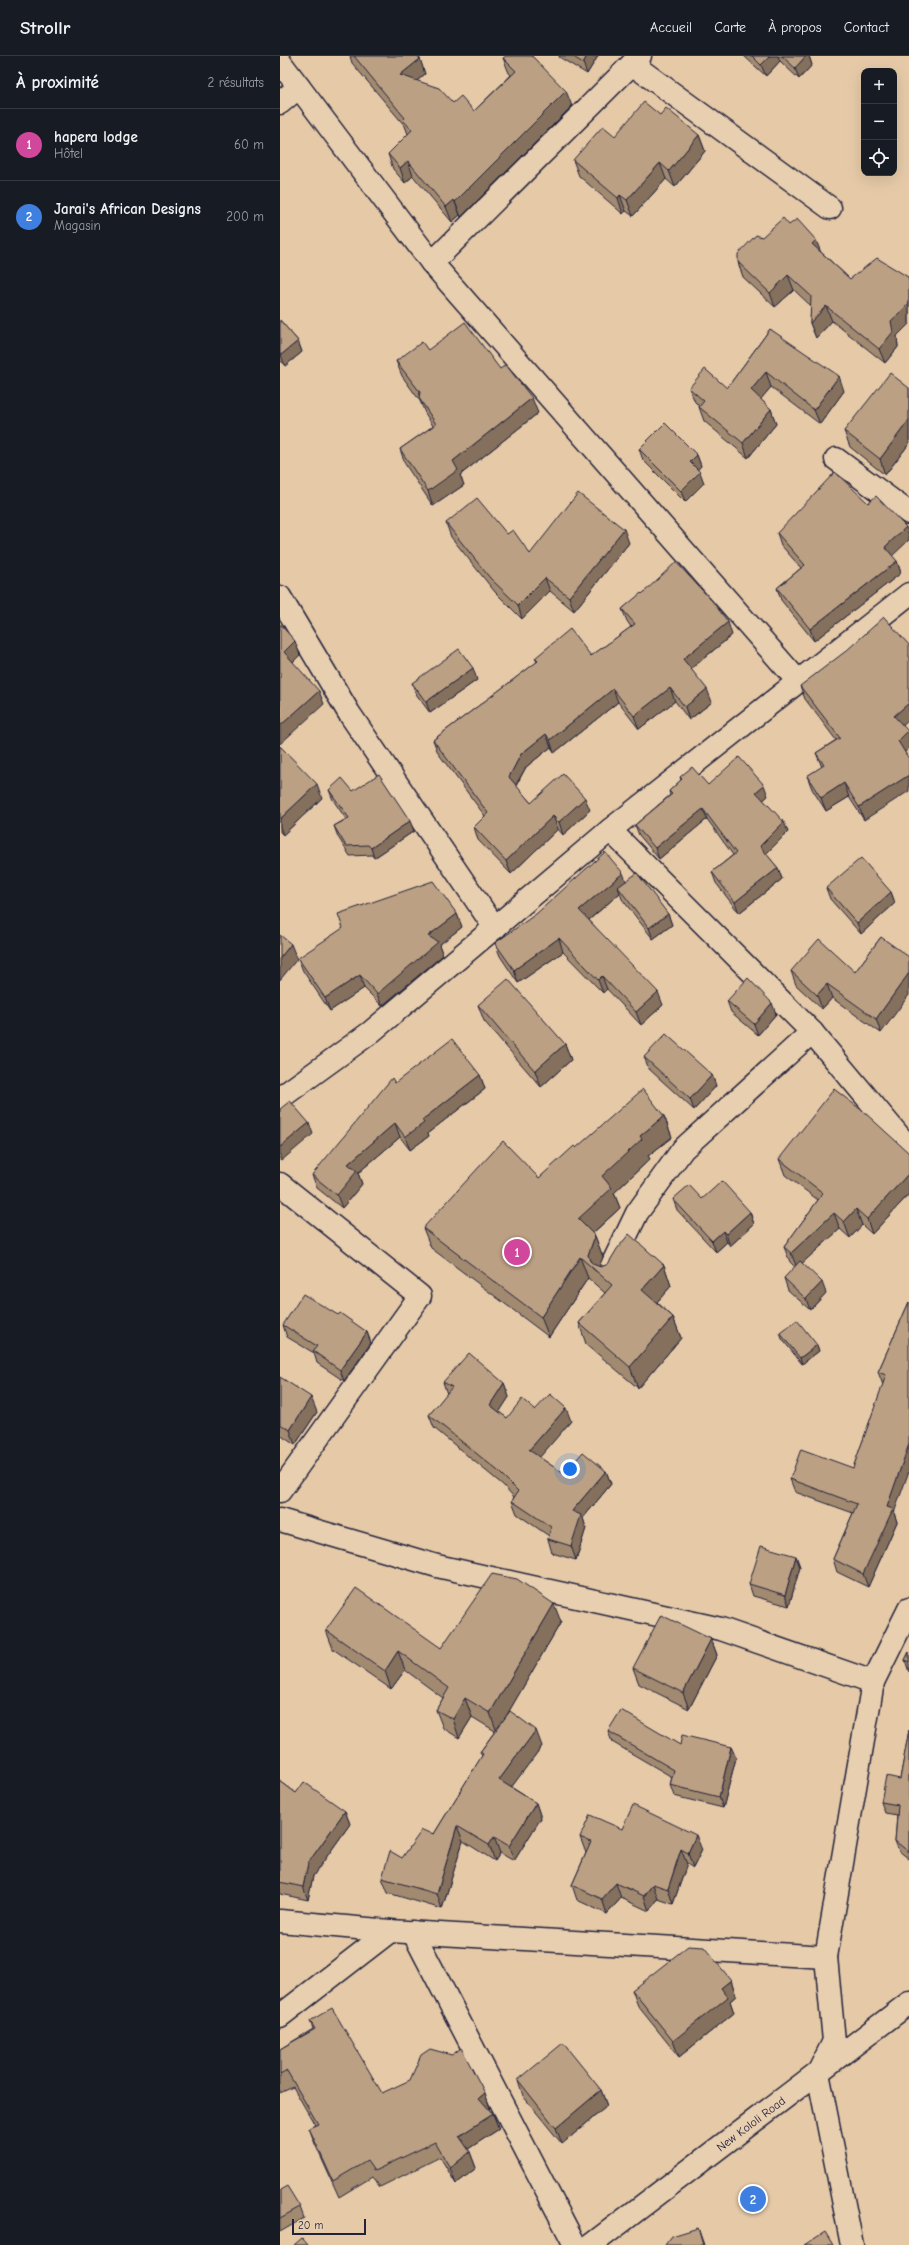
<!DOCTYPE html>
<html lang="fr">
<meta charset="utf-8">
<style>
body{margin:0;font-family:"Comic Neue",sans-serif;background:#20242c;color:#f1f3f6}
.controls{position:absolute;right:12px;top:12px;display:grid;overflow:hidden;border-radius:8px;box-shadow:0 4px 16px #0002}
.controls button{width:36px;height:36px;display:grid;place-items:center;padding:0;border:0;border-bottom:1px solid #363941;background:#171b24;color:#f1f3f6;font:20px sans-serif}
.scale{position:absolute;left:12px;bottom:10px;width:74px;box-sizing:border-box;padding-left:4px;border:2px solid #22223b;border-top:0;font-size:11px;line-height:14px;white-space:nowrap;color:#22223b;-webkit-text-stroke:3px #e8cfb0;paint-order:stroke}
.you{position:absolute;left:290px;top:1413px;width:14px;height:14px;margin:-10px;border:3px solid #fff;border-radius:50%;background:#1a73e8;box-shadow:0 0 0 6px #1a73e833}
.badge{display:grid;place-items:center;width:26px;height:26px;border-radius:50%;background:#8c9099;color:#fff;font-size:13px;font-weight:700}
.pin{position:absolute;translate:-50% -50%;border:2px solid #fff;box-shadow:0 1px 4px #0006}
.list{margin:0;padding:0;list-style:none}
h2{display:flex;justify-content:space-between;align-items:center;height:52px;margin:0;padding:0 16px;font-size:17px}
h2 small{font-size:13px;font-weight:400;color:#9ea1a6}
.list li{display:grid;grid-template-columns:26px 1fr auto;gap:12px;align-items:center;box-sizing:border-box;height:72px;padding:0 16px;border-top:1px solid #363941}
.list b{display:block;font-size:15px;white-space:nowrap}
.list p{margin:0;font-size:13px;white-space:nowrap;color:#9ea1a6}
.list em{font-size:13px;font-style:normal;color:#9ea1a6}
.icon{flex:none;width:22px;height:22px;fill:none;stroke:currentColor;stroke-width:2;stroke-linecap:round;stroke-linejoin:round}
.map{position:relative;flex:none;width:629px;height:2189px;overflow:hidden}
header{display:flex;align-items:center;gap:24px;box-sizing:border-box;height:56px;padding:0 20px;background:#171b24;border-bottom:1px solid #363941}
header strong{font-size:19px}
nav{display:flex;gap:22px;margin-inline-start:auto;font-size:14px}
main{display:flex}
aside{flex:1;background:#171b24}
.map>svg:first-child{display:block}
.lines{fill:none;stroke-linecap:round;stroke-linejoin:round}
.minor-casing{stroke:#22223b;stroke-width:25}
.tertiary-casing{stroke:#22223b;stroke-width:25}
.minor{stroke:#e8cfb0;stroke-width:22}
.tertiary{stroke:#e8cfb0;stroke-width:22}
.wall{fill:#a28a71;stroke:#22223b}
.shaded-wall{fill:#84705c;stroke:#22223b}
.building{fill:#bca083;stroke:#22223b}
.labels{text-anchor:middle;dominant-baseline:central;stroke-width:3.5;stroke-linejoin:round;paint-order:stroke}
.street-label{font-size:12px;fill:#22223b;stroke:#e8cfb0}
</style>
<header>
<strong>Strollr</strong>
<nav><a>Accueil</a><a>Carte</a><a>À propos</a><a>Contact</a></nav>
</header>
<main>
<aside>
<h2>À proximité<small>2 résultats</small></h2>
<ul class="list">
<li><span class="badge" style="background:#d1479c">1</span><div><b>hapera lodge</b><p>Hôtel</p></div><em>60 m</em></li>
<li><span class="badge" style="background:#3f7fe0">2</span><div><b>Jarai's African Designs</b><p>Magasin</p></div><em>200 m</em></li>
</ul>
</aside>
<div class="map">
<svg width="629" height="2189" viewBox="0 0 629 2189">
<rect width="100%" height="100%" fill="#e6caa8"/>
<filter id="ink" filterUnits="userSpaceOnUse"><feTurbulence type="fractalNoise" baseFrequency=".025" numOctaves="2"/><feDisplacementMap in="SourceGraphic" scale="8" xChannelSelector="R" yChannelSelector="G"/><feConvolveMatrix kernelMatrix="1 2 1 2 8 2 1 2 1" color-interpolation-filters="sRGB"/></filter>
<g filter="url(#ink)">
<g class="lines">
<defs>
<g id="minor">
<path d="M0,6L152,207L517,624"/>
<path d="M352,8L550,152"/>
<path d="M0,47L19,31"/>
<path d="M152,207L360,0"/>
<path d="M556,403L629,457"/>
<path d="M0,541L69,657L215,872"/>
<path d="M330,774L532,976L629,1092"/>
<path d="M0,1042L91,976L330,774L629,538"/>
<path d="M0,1128L140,1240L0,1435"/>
<path d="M331,1211L357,1157L403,1093L532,976"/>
<path d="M0,1464L157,1510L441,1573L593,1626"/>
<path d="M0,1865L110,1875L546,1901"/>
<path d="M133,1876L295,2189"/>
<path d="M0,1960L110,1875"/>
<path d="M572,2189L538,2017L554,1985L546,1901L593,1626L629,1553"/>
</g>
<path id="tertiary" d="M311,2189L629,1947"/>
</defs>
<!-- minor casing -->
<use href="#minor" class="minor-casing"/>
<!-- tertiary casing -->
<use href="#tertiary" class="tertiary-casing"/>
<!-- minor -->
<use href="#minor" class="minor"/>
<!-- tertiary -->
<use href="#tertiary" class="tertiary"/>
</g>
<!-- wall -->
<g class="wall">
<path d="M70,0H138L140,3L145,18L137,25L173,47L194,55L231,19L229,17L223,2L292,50L181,161L180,159L172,166L133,120L125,127L113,113L108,98L128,78L125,70L72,7Z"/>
<path d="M279,0H318L307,18L279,1Z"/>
<path d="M464,0H529L532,9L519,23L500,5L486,20Z"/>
<path d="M380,59L419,79L425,95L395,131L386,123L353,160L346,155L343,158L299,120L293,104L335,80Z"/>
<path d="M509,169L541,196L570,223L628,221L629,225V268L617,280L618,291L605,307L552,265L536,282L530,267L531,250L514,234L495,251L463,221L458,206L482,181Z"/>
<path d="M0,264L18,285L22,296L5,310L0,304Z"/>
<path d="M490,273L564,335L540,368L491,331L480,343L491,353L496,368L468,402L424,365L419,351V350L415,346L409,332H447Z"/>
<path d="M148,294L220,313L258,357L180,419L184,429L153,450L125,408L120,393L153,370L145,357L140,345L122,320L116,305Z"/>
<path d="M629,332V388L605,419L570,391L564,375Z"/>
<path d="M359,393L417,399L421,410L417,414L424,427L405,446L363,404Z"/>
<path d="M166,467L227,478L250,498L349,487L294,555L270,535L242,563L215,536L171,481Z"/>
<path d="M497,477L612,500L617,505L621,517L534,585L501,544L497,532L521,512L501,489Z"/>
<path d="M362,538L452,579L411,613L432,646L409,664L395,645L359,673L338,646L274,697L271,691L246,711L236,730L251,747L310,754L283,779L278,773L231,818L198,784L194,771L205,760L158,697L153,684L257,606L255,602L311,600L351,571L347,565L342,553Z"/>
<path d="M197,624L150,657L136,638L132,627Z"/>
<path d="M520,630L623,669L629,692L625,696L584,764L569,741L546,755L532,733L527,720L542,711L536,697L556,684L525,643Z"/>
<path d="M0,690L42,742L3,779L0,776Z"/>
<path d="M400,721L428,729L488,740L483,744L508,776L486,798L498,812L502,823L459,857L436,827L432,816L453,799L427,763L379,803L359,779L355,769L390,739L389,735L401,724Z"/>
<path d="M49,734L73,735L134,775L94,802L92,799L70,800L58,781L54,770L66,763L53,744Z"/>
<path d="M346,826L388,858L392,869L373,883L342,843L340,837L309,864L383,949L361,969L327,933L323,937L283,896L238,927L220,900L215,887Z"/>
<path d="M546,832L611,836L615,847L581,878L550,843Z"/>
<path d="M177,858L182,871L159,889L163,899L102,950L84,932L50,955L23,915L18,902Z"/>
<path d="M601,881V977L552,942L542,953L516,929L511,915L575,916Z"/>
<path d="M447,945L496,958L478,979L451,956Z"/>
<path d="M198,949L285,988L291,1004L261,1031L204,965Z"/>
<path d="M364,1001L432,1019L436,1030L414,1054L369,1013Z"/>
<path d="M200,1019L205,1033L148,1077L149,1080L130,1094L120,1081L78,1117L82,1128L62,1152L37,1132L32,1119L115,1027Z"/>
<path d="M384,1060L392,1081L368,1100L370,1103L334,1137L340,1152L313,1177L315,1180L323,1201L319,1210L384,1209L391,1230L377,1246L393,1261L401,1282L358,1332L306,1288L299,1267L325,1237L308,1222L269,1281L151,1192L143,1172L259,1122L296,1092Z"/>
<path d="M629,1097V1138L592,1178L582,1169L570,1182L560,1173L522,1207L546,1237L530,1254L508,1234L504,1222L515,1211L510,1206L504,1191L538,1144L505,1119L499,1103Z"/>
<path d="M393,1143H422L470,1156L474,1168L450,1190L447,1186L436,1196L397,1154Z"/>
<path d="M629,1246L614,1457L617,1466L588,1531L557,1516L553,1503L573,1457L515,1436L510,1423L573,1412L603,1329L598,1316Z"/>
<path d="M58,1259L87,1276L91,1287L64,1325L37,1307L34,1297L7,1281L3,1269Z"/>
<path d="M500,1277L537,1289L539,1295L522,1308L502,1283Z"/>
<path d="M0,1321L37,1356L15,1389L0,1379Z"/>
<path d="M163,1326L224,1327L229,1341L219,1356L227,1362L255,1354L291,1365L259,1401L284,1418L326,1415L331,1428L303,1462L306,1472L296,1504L272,1497L268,1483L269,1480L237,1458L232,1445L234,1441L223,1429L154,1372L149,1359L167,1338Z"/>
<path d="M516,1500L520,1511L509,1550L473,1540L469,1528Z"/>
<path d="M281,1566L226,1660L262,1690L231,1731L256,1747L261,1762L234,1805L220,1797L215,1805L183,1785L162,1853L108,1837L102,1822L122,1802L154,1778L202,1700L200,1696L215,1675L192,1661L179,1682L163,1672L156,1654L163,1642L125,1614L111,1633L53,1593L46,1574L161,1592Z"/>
<path d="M431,1583L437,1599L409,1653L359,1628L353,1612Z"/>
<path d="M629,1596V1616L625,1604Z"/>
<path d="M629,1674V1803L619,1795L615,1785L617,1759L605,1757L601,1746L620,1723Z"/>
<path d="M328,1675L400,1689L451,1691L456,1702L443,1752L394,1740L390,1729L392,1721L332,1686Z"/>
<path d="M0,1725L16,1737L65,1755L70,1768L33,1820L28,1844L0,1838Z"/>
<path d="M342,1773L422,1794L413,1812L407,1808L393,1848L378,1843L369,1855L341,1842L327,1858L297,1844L292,1829L306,1797L300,1781Z"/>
<path d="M451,1924L456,1940L450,1945L454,1957L399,2001L358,1950L352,1934Z"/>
<path d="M30,1965L102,2037H205L210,2052L209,2053L213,2058L219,2073L188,2093L190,2096L196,2112L176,2128L160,2101L100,2131L92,2121L59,2141L35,2088L29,2072L35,2069L13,2031L0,2037V1993L33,1973Z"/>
<path d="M238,2024L321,2034L327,2050L282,2088L243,2040Z"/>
<path d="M0,2134L20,2151L24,2162L0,2176Z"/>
</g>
<!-- shaded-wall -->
<g class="shaded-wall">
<path d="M307,0H318L307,18L303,7Z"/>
<path d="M490,0H498L500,5L486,20L481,9Z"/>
<path d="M526,0H529L532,9L519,23L515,12Z"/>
<path d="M140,3L145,18L126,34L120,19Z"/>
<path d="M286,35L292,50L181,161L175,146Z"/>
<path d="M419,79L425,95L395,131L389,115Z"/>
<path d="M128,105L133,120L125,127L120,112Z"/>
<path d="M380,107L386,123L353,160L347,144Z"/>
<path d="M340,139L346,155L343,158L338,142Z"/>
<path d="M174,144L180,159L172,166L166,151Z"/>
<path d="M536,184L542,199L532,188Z"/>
<path d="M508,219L514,234L495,251L490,237Z"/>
<path d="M629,247V268L617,280L618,291L605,307L599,293L611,265Z"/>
<path d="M546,250L552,265L536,282L530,267Z"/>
<path d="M18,285L22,296L5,310L1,299Z"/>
<path d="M486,316L491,331L476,349L471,334Z"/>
<path d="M559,320L564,335L540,368L534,354Z"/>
<path d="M252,342L258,357L180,419L184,429L153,450L148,435L173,405Z"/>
<path d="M491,353L496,368L468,402L463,387Z"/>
<path d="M629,364V388L605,419L600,403Z"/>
<path d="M417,399L421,410L414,418L410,406Z"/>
<path d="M420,416L424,427L405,446L401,435Z"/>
<path d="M626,471L629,480V484L609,503L605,491Z"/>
<path d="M344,473L349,487L294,555L289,541Z"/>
<path d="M617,505L621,517L534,585L530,573Z"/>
<path d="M265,522L270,535L242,563L238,549Z"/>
<path d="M448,566L452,579L407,616L403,603Z"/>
<path d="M15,585L20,599L9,610L4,596Z"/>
<path d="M193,612L197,624L150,657L146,646Z"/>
<path d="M390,632L395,645L359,673L354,660Z"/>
<path d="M333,633L338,646L274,697L270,684Z"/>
<path d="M427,633L432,646L409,664L405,651Z"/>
<path d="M39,635L44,648L0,688V670Z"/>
<path d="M629,647V664L619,673L614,660Z"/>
<path d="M628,675L629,676V692L623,698L618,685Z"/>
<path d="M266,678L271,691L246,711L233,734L229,721L241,698Z"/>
<path d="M629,719V735L584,764L579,751Z"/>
<path d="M564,727L569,741L546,755L541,742Z"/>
<path d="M37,728L42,742L3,779L0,771V763Z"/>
<path d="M484,729L488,740L480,747L476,736Z"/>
<path d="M305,742L310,754L283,779L279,766Z"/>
<path d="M423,753L427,763L379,803L375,792Z"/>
<path d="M273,760L278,773L231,818L226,805Z"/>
<path d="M130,765L134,775L94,802L91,792Z"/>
<path d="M504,766L508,776L484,800L480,790Z"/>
<path d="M498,812L502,823L459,857L455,846Z"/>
<path d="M343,817L348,830L338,831L340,837L304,868L299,854Z"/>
<path d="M611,836L615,847L581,878L577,867Z"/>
<path d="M177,858L182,871L159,889L163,899L102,950L97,938L148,880Z"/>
<path d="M388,858L392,869L373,883L369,872Z"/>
<path d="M279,882L283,896L238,927L234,914Z"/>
<path d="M11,888L17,903L0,924V902Z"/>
<path d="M629,917V939L601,977L596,963Z"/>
<path d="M80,919L84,932L50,955L45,942Z"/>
<path d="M322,920L327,933L323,937L318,924Z"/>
<path d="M547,928L552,942L542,953L537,939Z"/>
<path d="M378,936L383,949L361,969L356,956Z"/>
<path d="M492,947L496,958L478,979L474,968Z"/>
<path d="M285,988L291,1004L261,1031L255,1015Z"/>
<path d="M200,1019L205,1033L148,1077L149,1080L130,1094L125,1081L142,1064Z"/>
<path d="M432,1019L436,1030L414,1054L410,1043Z"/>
<path d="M384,1060L392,1081L368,1100L370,1103L334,1137L340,1152L306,1183L298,1163L322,1120L360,1080Z"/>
<path d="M29,1067L33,1078L1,1105L0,1102V1091Z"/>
<path d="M115,1067L120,1081L78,1117L82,1128L62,1152L57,1139L68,1108Z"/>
<path d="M629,1117V1138L592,1178L587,1163Z"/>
<path d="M576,1153L582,1169L570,1182L564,1166Z"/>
<path d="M470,1156L474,1168L450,1190L446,1178Z"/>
<path d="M554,1157L560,1173L517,1212L511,1197Z"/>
<path d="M443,1175L447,1186L436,1196L432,1185Z"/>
<path d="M315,1180L323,1201L317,1216L312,1212L308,1199Z"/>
<path d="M300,1201L308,1222L269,1281L261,1261Z"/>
<path d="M384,1209L391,1230L370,1254L362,1234Z"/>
<path d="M542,1226L546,1237L530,1254L526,1243Z"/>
<path d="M393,1261L401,1282L358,1332L350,1311Z"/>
<path d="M87,1276L91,1287L64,1325L60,1314Z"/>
<path d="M537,1289L539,1295L522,1308L520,1302Z"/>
<path d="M224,1327L229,1341L215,1363L210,1349Z"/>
<path d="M31,1341L37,1356L15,1389L10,1374Z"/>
<path d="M286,1352L291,1365L254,1408L249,1394Z"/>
<path d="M629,1388V1415L614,1457L617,1466L588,1531L583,1518Z"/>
<path d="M326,1415L331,1428L303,1462L306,1472L296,1504L291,1490L292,1455Z"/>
<path d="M516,1500L520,1511L509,1550L505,1539Z"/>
<path d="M274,1548L281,1566L217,1676L210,1657Z"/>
<path d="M431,1583L437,1599L409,1653L403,1637Z"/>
<path d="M118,1595L125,1614L111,1633L105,1615Z"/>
<path d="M185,1642L192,1661L179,1682L173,1663Z"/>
<path d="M256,1674L262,1690L225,1740L219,1724Z"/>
<path d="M451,1691L456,1702L443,1752L439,1741Z"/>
<path d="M256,1747L261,1762L234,1805L229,1790Z"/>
<path d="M65,1755L70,1768L33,1820L28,1844L23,1831L28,1807Z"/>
<path d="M177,1770L183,1785L162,1853L157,1838Z"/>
<path d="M416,1779L422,1794L413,1812L408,1797Z"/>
<path d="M214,1781L220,1797L215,1805L209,1789Z"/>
<path d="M401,1793L407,1808L393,1848L388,1833Z"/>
<path d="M336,1827L341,1842L327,1858L322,1843Z"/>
<path d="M373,1828L378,1843L369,1855L364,1840Z"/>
<path d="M451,1924L456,1940L450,1945L454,1957L399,2001L393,1985L441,1932Z"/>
<path d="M321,2034L327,2050L282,2088L276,2072Z"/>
<path d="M205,2037L210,2052L205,2057L199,2042Z"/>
<path d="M213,2058L219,2073L185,2095L179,2080Z"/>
<path d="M190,2096L196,2112L176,2128L170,2112Z"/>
<path d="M418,2172L424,2189H423Z"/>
</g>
<!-- building -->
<g class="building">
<path d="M74,0H138L140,3L120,19L159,32L173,47L181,40L194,55L236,15L223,2L226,0H252L286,35L175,146L174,144L166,151L128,105L120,112L108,98L132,74L123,64L125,62Z"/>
<path d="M292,0H307L303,7Z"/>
<path d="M472,0H490L481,9Z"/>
<path d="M502,0H526L515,12Z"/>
<path d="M364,46L380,59L386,52L419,79L389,115L380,107L347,144L340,139L338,142L293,104L323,70L335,80Z"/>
<path d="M503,162L509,169L517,163L536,184L532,188L570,223L597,202L628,221L629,226V247L611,265L613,276L599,293L546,250L530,267L531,240L508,219L490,237L458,206V198L476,179L482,181Z"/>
<path d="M0,264L18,285L1,299L0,297Z"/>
<path d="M185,266L220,313L226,309L252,342L173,405L178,414L148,435L120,393L156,368L139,342L140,336L116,305L142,286L148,294Z"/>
<path d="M490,273L559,320L534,354L486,316L471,334L491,353L463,387L419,351L424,345L409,332L425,313L447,332Z"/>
<path d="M610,317L629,332V364L600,403L564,375Z"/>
<path d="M385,367L417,399L410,406L420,416L401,435L359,393Z"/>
<path d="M555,416L588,447L596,440L626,471L605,491L617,505L530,573L497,532L525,509L497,477Z"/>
<path d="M298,437L344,473L289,541L265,522L238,549L210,522L166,467L197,442L227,478L233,474L250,498Z"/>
<path d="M396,506L433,546L448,566L403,603L427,633L405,651L390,632L354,660L333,633L270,684L266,678L241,698L229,721L251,747L283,718L305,742L279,766L273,760L226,805L194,771L208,757L153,684L258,605L255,602L290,573L311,600L355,568L342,553L361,537L362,538Z"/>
<path d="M604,561L629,589V647L614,660L628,675L618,685L629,703V719L579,751L564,727L541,742L527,720L544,709L536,697L560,682L520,630L566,595Z"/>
<path d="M0,568L15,585L4,596L39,635L0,670Z"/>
<path d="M179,593L193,612L146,646L132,627Z"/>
<path d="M0,690L37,728L0,763Z"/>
<path d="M459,701L484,729L476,736L504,766L480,790L498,812L455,846L432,816L456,797L423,753L375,792L355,769L392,738L389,735L402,723L400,721L412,711L428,729Z"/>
<path d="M99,718L130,765L91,792L88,789L66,790L54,770L69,762L49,734L62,722L73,735Z"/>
<path d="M325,796L343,817L299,854L378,936L356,956L322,920L318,924L279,882L234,914L215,887L256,858Z"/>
<path d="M581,802L611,836L577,867L546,832Z"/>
<path d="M357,817L388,858L369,872L338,831Z"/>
<path d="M153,825L177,858L148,880L158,886L97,938L80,919L45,942L18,902L63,872L58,858Z"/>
<path d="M0,879L11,888L0,902Z"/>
<path d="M601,881L629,901V917L596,963L547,928L537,939L511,915L539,883L575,916Z"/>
<path d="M468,922L492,947L474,968L447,945Z"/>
<path d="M228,923L285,988L255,1015L198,949Z"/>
<path d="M386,978L432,1019L410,1043L364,1001Z"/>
<path d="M172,983L200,1019L142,1064L144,1067L125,1081L115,1067L68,1108L77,1115L57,1139L32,1119L112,1022L115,1027Z"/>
<path d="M363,1033L384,1060L360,1080L362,1083L322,1120L332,1132L298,1163L315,1180L308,1199L310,1205L315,1209L321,1211L328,1208L337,1193L349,1178L384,1209L362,1234L393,1261L350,1311L299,1267L332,1229L300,1201L261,1261L143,1172L223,1085L259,1122L294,1090L296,1092Z"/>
<path d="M554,1033L584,1056L629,1097V1117L587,1163L576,1153L564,1166L554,1157L511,1197L504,1191L543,1137L499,1103Z"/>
<path d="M10,1045L29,1067L0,1091V1053Z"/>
<path d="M442,1125L470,1156L446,1178L443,1175L432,1185L393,1143L409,1129L422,1143Z"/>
<path d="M520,1205L542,1226L526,1243L504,1222Z"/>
<path d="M23,1238L58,1259L60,1257L87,1276L60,1314L33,1295L37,1290L3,1269Z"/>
<path d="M629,1246V1388L607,1451L613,1453L583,1518L553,1503L577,1448L510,1423L521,1393L573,1412L606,1319L598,1316Z"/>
<path d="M517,1264L537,1289L520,1302L500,1277Z"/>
<path d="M189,1297L224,1327L210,1349L227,1362L242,1343L255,1354L270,1338L286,1352L249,1394L284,1418L303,1396L326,1415L292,1455L301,1459L291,1490L268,1483L271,1471L232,1445L238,1435L218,1415L149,1359L172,1331L163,1326Z"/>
<path d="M0,1321L31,1341L10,1374L0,1368Z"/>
<path d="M481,1490L516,1500L505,1539L469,1528Z"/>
<path d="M212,1518L237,1523L274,1548L210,1657L185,1642L173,1663L156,1654L169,1632L118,1595L105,1615L46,1574L76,1532L161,1592Z"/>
<path d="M381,1559L431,1583L403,1637L353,1612Z"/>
<path d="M629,1596V1606L625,1604Z"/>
<path d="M341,1654L400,1689L402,1679L451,1691L439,1741L390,1729L394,1714L328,1675Z"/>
<path d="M230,1655L256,1674L219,1724L256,1747L229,1790L214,1781L209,1789L177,1770L157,1838L102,1822L110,1795L122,1802L142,1774L154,1778L203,1698L200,1696Z"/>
<path d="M629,1674V1796L615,1785L618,1749L601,1746L606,1720L620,1723Z"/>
<path d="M0,1725L16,1737L24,1726L65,1755L28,1807L23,1831L0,1826Z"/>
<path d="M353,1749L416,1779L408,1797L401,1793L388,1833L373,1828L364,1840L336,1827L322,1843L292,1829L311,1786L300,1781L310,1759L342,1773Z"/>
<path d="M408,1890L424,1891L451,1924L441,1932L448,1941L393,1985L352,1934Z"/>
<path d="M52,1952L102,2037L130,2024L141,1999L150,1993L172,1999L181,1992L205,2037L199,2042L213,2058L179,2080L190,2096L170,2112L155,2086L94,2115L87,2105L53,2125L29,2072L38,2068L7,2015L0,2019V1993L35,1973L30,1965Z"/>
<path d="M283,1987L321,2034L276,2072L238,2024Z"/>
<path d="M7,2130L20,2151L0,2162V2134Z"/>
<path d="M418,2172L423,2189H385L392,2180Z"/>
<path d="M545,2176L553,2189H524Z"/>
<path d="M22,2182L28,2189H14Z"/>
</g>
</g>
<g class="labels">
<!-- street labels -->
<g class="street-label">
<text transform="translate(471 2068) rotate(-37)">New Kololi Road</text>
</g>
</g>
</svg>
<div class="controls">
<button>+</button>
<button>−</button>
<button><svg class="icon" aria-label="locate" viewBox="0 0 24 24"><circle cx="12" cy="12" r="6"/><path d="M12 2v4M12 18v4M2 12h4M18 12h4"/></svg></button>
</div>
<div class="scale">20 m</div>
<div class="you"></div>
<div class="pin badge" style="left:237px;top:1196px;background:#d1479c">1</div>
<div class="pin badge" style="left:473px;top:2143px;background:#3f7fe0">2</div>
</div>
</main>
